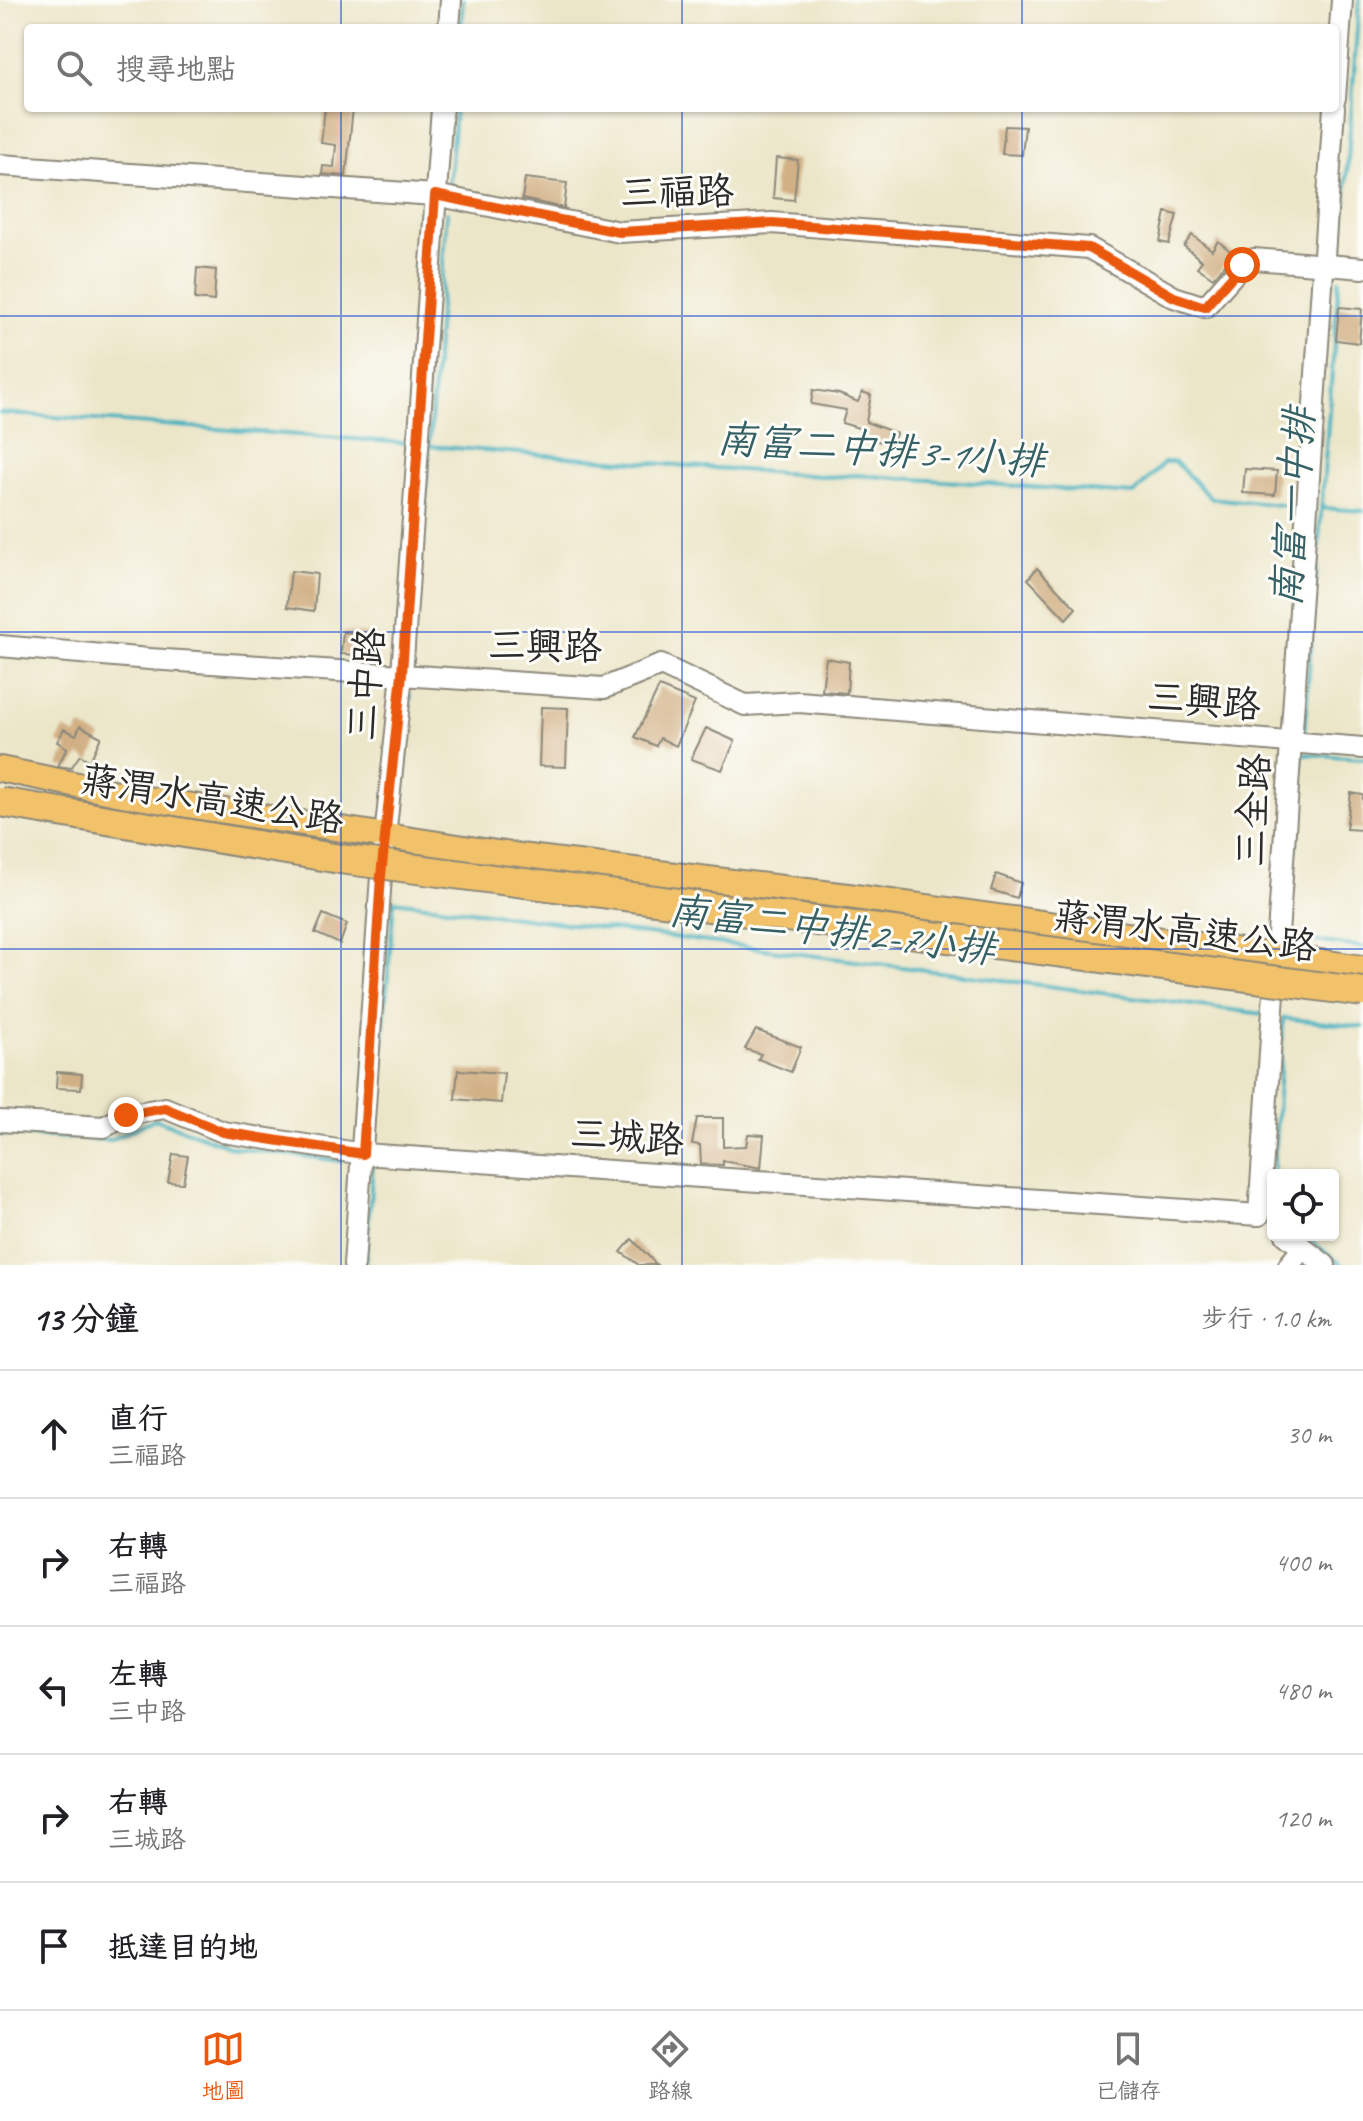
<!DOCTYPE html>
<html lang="zh-TW">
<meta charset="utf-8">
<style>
body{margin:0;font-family:Caveat,"LXGW WenKai TC",sans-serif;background:#f2f2f2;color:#202124}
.controls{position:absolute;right:24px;bottom:24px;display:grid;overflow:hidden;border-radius:8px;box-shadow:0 2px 6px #0004}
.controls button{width:72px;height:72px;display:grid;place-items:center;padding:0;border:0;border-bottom:2px solid #e0e0e0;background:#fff;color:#202124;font:40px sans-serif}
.stop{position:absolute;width:24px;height:24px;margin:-18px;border:6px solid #ea580c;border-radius:50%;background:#fff}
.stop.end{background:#ea580c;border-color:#fff;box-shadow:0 2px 8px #0008}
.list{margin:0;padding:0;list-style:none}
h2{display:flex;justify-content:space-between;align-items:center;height:104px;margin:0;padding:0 32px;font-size:34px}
h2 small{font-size:26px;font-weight:400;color:#757577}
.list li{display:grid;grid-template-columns:52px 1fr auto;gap:24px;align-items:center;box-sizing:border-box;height:128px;padding:0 32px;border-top:2px solid #e0e0e0}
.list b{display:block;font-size:30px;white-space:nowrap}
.list p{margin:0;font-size:26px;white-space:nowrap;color:#757577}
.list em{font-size:26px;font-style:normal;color:#757577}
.icon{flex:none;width:44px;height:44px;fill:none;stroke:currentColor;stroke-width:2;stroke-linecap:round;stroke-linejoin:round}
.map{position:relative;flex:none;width:1363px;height:1265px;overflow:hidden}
.search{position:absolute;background:#fff;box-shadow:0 2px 6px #0004;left:24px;right:24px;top:24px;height:88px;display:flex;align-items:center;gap:20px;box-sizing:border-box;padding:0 28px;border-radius:8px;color:#757577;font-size:30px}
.sheet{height:744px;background:#fff}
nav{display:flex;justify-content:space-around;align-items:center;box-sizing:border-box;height:112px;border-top:2px solid #e0e0e0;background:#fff;font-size:22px;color:#757577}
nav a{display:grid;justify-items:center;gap:4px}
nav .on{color:#ea580c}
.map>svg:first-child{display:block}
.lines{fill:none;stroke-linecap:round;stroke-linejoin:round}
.stream{stroke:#43b1bf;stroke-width:4}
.building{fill:#d1b085}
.minor-casing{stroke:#8c887a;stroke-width:24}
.major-casing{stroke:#8c887a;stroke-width:28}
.minor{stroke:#fff;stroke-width:20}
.major{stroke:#f2c26a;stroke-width:24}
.highway-bridge-casing{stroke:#8c887a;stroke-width:32;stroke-linecap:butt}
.highway-bridge{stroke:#f2c26a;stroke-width:28}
.route{stroke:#ea580c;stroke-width:10}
.grid{fill:none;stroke:#1d4ed8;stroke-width:2;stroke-opacity:0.55}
.labels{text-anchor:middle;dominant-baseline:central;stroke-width:6;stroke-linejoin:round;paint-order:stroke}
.street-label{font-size:38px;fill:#2b2b2b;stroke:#fdfcf7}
.water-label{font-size:40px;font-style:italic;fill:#356166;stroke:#fdfcf7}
</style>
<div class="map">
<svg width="1363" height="1265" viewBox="0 0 1363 1265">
<rect width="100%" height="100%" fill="#fdfcf7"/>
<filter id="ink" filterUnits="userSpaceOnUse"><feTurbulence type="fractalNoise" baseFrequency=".0125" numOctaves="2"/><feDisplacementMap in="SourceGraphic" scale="16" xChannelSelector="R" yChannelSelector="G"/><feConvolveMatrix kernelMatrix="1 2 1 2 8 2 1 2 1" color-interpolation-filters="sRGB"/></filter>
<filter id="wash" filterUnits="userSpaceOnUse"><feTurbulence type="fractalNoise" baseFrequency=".006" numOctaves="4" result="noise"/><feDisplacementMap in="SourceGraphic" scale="32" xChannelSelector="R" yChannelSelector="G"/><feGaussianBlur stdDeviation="1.8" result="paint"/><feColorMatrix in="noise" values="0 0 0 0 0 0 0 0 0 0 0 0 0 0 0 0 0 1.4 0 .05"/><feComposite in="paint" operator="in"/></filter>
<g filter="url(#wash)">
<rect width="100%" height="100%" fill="#ece6c9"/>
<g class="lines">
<!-- stream -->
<g class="stream">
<path d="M461,28L463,0"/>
<path d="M449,191L455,108"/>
<path d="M1341,260L1359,0"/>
<path d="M0,413L407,443"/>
<path d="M429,446L833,477L855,475L1134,494L1165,462H1175L1211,498L1299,507"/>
<path d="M1322,508L1363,511"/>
<path d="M420,565L447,212"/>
<path d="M1304,735L1339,280"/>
<path d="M1363,758L1302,754L1289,938L1363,947"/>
<path d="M400,824L410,695"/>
<path d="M0,1134L111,1140L155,1119L234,1148L342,1161"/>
<path d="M374,1145L394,901L1263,1014"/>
<path d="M1273,1211L1271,1209L1283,1018L1363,1027"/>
<path d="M1304,1235L1342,1265"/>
<path d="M365,1265L373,1162"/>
</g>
</g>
<g id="blocks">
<!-- building -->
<g class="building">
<path d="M325,108H353L346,176L322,174L323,166L334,167L336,145L321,143Z"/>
<path d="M1005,126L1025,127L1022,155L1002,154Z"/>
<path d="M776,158L798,160L794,200L773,198Z"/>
<path d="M525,178L567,183L564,208L522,199Z"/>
<path d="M1166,212L1177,215L1169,244L1160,242Z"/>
<path d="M1192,235L1212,250L1218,241L1234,254L1213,278L1197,267L1202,261L1184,246Z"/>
<path d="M197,268L216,270L214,301L195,299Z"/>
<path d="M1339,307L1362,309L1359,343L1336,340Z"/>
<path d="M813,390L839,394L858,402L862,392L871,395L866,422L896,433L892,446L860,435L862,429L842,423L846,410L811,404Z"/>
<path d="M1245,469L1277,471L1275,495L1243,493Z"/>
<path d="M1037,568L1076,608L1066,619L1028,579Z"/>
<path d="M291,571L317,574L314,611L287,607Z"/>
<path d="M343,632L377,635L375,656L341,654Z"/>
<path d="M826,658L849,662L847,693L822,691Z"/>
<path d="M659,687L695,702L676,746L660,738L656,746L635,737Z"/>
<path d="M541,707L568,708L566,767L539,766Z"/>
<path d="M80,726L101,737L90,761L80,755L71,768L58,766L67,748L57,742L64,729L76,735Z"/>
<path d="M706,728L735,741L722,770L691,759Z"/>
<path d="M1351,793L1363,795V830L1346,829Z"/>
<path d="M996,874L1021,883L1017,898L991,890Z"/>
<path d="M323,914L347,924L340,944L315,933Z"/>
<path d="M756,1030L801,1047L791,1072L758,1059L761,1054L745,1049Z"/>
<path d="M458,1070L504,1073L501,1103L455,1099Z"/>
<path d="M57,1072L82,1074L81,1089L56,1088Z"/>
<path d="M697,1118H723V1147L746,1146L748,1134L764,1135L761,1168L723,1161V1165L701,1164L700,1145L692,1144Z"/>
<path d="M173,1154L188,1156L183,1183L168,1182Z"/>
<path d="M632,1239L657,1265H639L621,1252Z"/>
</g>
</g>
</g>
<g filter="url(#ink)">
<use href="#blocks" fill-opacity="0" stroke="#8c887a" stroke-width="2"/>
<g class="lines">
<defs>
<g id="minor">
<path d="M449,28L451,0"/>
<path d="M1335,98L1342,0"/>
<path d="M0,165L435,195L620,232L772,223L1089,248L1174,297L1205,307L1242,265L1254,259L1363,268"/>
<path d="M0,646L149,659L604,688L661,665L745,705L799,702L1363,748"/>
<path d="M0,1121L104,1127L126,1115L165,1108L223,1132L363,1154L1259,1215"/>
<path d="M1259,1215L1334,108"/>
<path d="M1286,1235L1325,1265"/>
<path d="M354,1265L381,876L402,674L442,108"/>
<path d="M1289,1265L1303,1248"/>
</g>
<path id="major" d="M0,769L141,798L497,853L848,896L1363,968"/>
</defs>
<!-- minor casing -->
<use href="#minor" class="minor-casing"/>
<!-- major casing -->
<use href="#major" class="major-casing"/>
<!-- minor -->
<use href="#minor" class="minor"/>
<!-- major -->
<use href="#major" class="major"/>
<defs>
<path id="highway-bridge" d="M0,802L340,859L1363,992"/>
</defs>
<!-- highway-bridge casing -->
<use href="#highway-bridge" class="highway-bridge-casing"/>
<!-- highway-bridge -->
<use href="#highway-bridge" class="highway-bridge"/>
</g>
</g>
<g class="lines" filter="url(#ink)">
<!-- route -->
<path class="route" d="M126,1115L165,1108L223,1132L363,1154L381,876L402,674L435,195L620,232L772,223L1089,248L1174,297L1205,307L1242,265"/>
</g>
<!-- grid -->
<path class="grid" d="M341,0V28M682,0V28M1022,0V28M341,108V1265M682,108V1265M1022,108V1265M0,316H1363M0,632H1363M0,949H1363"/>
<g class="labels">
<!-- street labels -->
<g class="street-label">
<text transform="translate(677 192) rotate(-1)">三福路</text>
<text transform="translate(545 646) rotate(1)">三興路</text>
<text transform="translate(366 684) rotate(-85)">三中路</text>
<text transform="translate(1204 701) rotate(5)">三興路</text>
<text transform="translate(212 799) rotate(9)">蔣渭水高速公路</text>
<text transform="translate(1253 810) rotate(-87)">三全路</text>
<text transform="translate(1185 931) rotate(7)">蔣渭水高速公路</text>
<text transform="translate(627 1137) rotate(4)">三城路</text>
</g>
<!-- water labels -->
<g class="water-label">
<text transform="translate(881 450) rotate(4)">南富二中排3-1小排</text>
<text transform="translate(1293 507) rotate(-86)">南富一中排</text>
<text transform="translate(832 930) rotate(7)">南富二中排2-7小排</text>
</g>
</g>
</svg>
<div class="controls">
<button><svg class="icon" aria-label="locate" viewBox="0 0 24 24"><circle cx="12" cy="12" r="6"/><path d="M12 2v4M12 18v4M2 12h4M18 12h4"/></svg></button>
</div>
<div class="stop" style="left:1242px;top:265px"></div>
<div class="stop end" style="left:126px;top:1115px"></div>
<div class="search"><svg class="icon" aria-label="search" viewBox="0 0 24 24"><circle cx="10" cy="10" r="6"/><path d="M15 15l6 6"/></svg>搜尋地點</div>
</div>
<section class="sheet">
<h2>13 分鐘<small>步行 · 1.0 km</small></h2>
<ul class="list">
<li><svg class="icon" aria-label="ahead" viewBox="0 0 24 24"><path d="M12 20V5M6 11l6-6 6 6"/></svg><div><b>直行</b><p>三福路</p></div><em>30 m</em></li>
<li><svg class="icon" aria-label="right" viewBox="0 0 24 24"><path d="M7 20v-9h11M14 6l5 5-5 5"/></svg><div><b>右轉</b><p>三福路</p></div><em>400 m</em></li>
<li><svg class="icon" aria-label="left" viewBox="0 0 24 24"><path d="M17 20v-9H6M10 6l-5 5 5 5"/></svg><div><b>左轉</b><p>三中路</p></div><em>480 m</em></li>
<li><svg class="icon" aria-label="right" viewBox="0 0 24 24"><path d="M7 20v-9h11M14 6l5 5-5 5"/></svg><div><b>右轉</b><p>三城路</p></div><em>120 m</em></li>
<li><svg class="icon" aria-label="arrive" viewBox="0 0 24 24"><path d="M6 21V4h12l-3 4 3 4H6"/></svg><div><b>抵達目的地</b></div></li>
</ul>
</section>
<nav>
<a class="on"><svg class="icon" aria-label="map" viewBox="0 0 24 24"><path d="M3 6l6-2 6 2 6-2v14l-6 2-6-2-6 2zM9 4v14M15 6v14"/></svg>地圖</a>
<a><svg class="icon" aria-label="directions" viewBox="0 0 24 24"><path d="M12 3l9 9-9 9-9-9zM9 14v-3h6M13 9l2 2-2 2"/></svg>路線</a>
<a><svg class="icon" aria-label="saved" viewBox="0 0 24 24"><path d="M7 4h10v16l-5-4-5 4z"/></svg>已儲存</a>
</nav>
